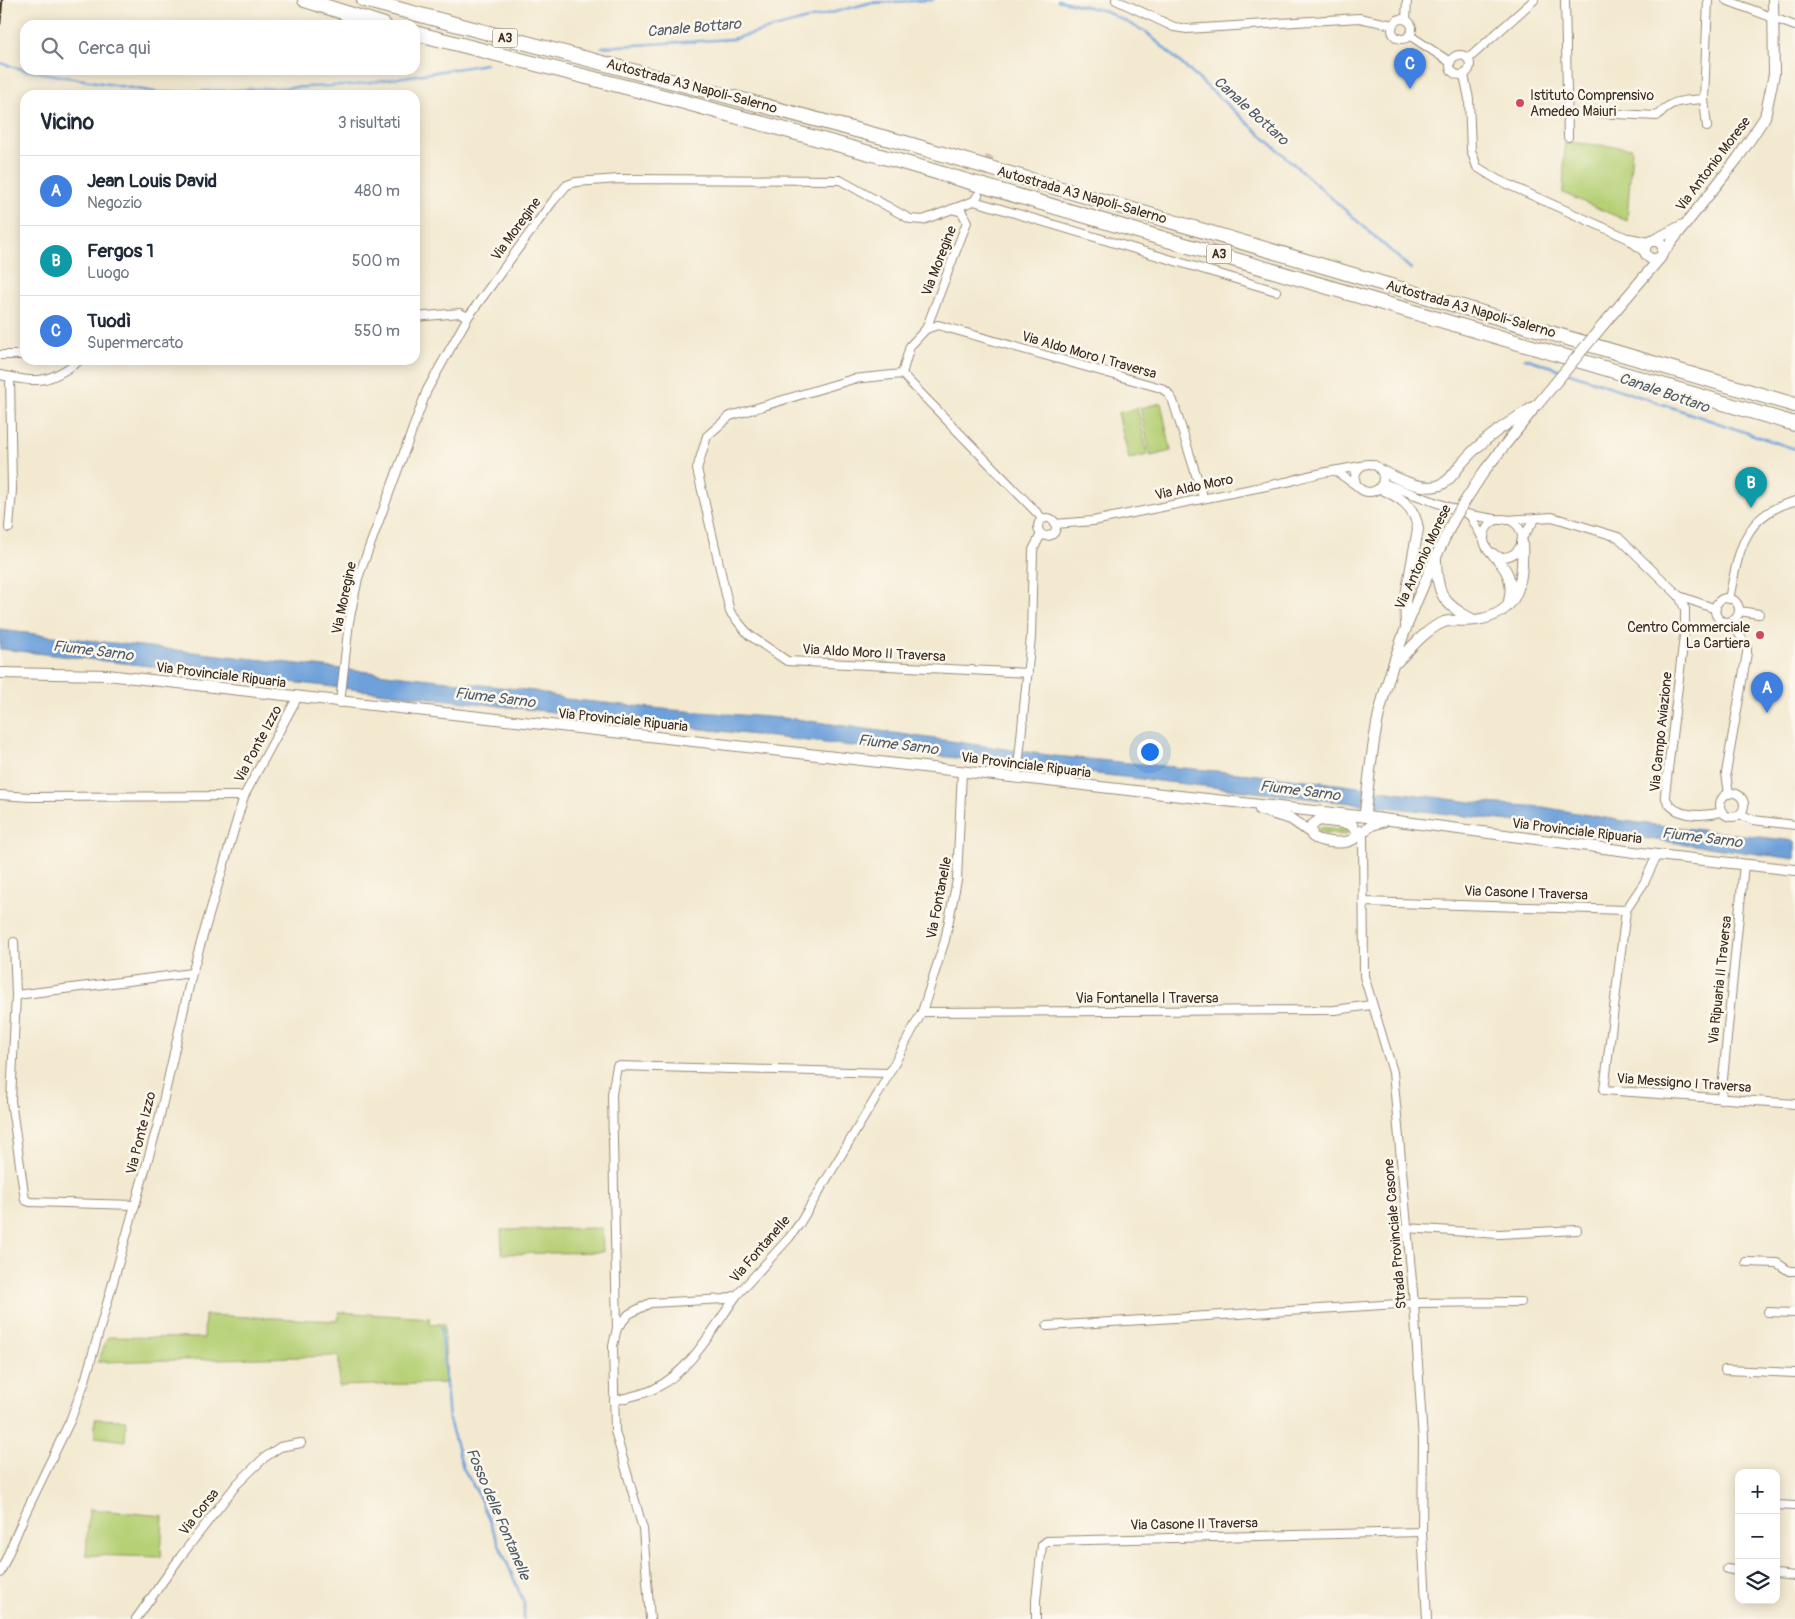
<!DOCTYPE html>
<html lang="it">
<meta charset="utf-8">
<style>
body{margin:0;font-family:Pangolin,sans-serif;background:#f6f6f7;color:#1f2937}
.controls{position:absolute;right:15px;bottom:15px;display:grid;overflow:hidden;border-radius:10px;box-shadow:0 2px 12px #0003}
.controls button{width:45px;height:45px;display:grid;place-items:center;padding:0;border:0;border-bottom:1px solid #e0e1e3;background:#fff;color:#1f2937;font:25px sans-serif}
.you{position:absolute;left:1149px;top:751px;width:18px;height:18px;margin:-12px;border:4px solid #fff;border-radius:50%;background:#1a73e8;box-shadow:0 0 0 8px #1a73e833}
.badge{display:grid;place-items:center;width:32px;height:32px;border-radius:50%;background:#d1495b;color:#fff;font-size:16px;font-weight:700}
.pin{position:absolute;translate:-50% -41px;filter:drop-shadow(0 1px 2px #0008)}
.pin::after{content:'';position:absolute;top:26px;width:18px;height:15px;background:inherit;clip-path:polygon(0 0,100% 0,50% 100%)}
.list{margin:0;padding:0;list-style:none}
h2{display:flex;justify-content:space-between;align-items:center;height:65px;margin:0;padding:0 20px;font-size:21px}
h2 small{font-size:16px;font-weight:400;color:#747a83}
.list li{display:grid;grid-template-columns:32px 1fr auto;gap:15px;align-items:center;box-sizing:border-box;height:70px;padding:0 20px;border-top:1px solid #e0e1e3}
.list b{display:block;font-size:19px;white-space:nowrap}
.list p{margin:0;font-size:16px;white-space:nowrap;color:#747a83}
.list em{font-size:16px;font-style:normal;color:#747a83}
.icon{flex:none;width:28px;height:28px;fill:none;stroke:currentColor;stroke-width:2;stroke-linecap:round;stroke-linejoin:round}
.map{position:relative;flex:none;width:1795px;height:1619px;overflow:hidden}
.search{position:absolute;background:#fff;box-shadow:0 2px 12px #0003;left:20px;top:20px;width:400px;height:55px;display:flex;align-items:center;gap:12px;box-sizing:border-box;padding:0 18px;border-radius:15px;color:#747a83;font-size:19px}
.panel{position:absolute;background:#fff;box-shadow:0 2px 12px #0003;left:20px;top:90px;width:400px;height:275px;border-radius:15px}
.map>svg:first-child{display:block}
.green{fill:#b6d076;stroke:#787d4a}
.water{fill:#6ea1da;stroke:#54667c}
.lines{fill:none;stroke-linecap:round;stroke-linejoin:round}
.stream{stroke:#6ea1da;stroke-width:2.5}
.street-tunnel{stroke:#cec3ac;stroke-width:8;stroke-dasharray:8 4;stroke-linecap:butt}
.street-casing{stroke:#978a77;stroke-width:10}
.secondary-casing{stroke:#978a77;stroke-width:12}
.highway-casing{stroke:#978a77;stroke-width:16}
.street{stroke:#fff;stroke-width:8}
.secondary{stroke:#fff;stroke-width:10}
.highway{stroke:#fff;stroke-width:14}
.rail{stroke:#3b2a1e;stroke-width:2.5}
.secondary-bridge-casing{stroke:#978a77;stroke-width:12;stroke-linecap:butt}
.secondary-bridge{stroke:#fff;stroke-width:10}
.poi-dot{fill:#d1495b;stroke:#fbf7ec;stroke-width:2}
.labels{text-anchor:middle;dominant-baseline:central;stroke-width:5;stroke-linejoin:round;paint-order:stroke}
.shield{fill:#fbf7ec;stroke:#75685c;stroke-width:1}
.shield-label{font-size:12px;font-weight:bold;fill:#3b2a1e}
.street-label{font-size:14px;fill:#3b2a1e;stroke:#fbf7ec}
.poi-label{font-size:14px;fill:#3b2a1e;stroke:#fbf7ec;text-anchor:start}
.water-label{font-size:15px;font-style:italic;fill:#4f5a69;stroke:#fbf7ec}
</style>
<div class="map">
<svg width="1795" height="1619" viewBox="0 0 1795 1619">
<rect width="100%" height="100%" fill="#fbf7ec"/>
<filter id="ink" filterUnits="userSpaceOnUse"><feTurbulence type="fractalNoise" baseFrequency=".02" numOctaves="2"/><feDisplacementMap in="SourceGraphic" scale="10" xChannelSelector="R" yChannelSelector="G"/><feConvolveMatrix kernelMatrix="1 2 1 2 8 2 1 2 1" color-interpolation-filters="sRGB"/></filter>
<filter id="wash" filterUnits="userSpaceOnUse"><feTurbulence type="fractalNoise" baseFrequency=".0096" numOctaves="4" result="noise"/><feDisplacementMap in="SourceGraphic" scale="20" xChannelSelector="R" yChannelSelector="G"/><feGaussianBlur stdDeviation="1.12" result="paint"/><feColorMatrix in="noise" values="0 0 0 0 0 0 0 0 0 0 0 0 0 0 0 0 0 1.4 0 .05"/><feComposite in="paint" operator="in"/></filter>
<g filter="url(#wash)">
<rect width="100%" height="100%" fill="#f3e9d0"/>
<!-- green -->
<g class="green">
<path d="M1565,142L1632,148L1627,221L1563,193Z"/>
<path d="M1161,403L1171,451L1151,456L1140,408Z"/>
<path d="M1137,408L1148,455L1129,459L1118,413Z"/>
<path d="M1319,827L1346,830L1348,832L1346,835L1319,832Z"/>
<path d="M602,1228L603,1252L502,1254L501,1230Z"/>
<path d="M339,1312L430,1318V1324H444L447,1383L339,1386V1356L98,1362L108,1337L204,1338L205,1315L338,1321Z"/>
<path d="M95,1419L126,1420L125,1441L95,1437Z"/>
<path d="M89,1509L163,1516L161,1557L86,1555Z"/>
</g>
<!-- water -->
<path class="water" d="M0,630L535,691L566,699L673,710L796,719L1055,756L1291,778L1471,802L1543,807L1623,821L1795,841V859L1553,826L0,649Z"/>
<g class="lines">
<!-- stream -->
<g class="stream">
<path d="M1058,0L1105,11L1146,32L1411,269"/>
<path d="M602,47L732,39L869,3L933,0"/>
<path d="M0,63L25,70"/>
<path d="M25,70L161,93L354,85L486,64"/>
<path d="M1525,358L1561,370"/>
<path d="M1567,372L1795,449"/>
<path d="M441,1328L449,1420L463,1468L477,1492L524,1603V1619"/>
</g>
</g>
</g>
<g filter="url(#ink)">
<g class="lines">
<!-- street-tunnel -->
<path class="street-tunnel" d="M981,187L990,155"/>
<defs>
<g id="street">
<path d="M1116,0L1174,27L1187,29L1359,18L1393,25"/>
<path d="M1565,0L1568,137"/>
<path d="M1726,0L1795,26"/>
<circle cx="1402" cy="29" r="10"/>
<path d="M1406,20L1407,0"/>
<path d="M1409,35L1450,62"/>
<circle cx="1460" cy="65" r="10"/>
<path d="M1468,59L1534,0"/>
<path d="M1464,75L1469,99L1471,150L1477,167L1498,180L1627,238L1644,252"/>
<path d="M1704,99L1707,127"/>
<path d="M1597,113L1657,116C1672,99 1683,101 1704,99L1708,0"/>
<path d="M974,201L1276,291"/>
<path d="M1629,238L1649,242"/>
<path d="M415,317L460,313L468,317"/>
<path d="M926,329L938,325L1161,388L1167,392L1173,401L1203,497"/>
<path d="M0,355H25"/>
<path d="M902,374L910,346L926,329L967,222L962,212L952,209"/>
<path d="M0,375C38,383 48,384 80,360"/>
<circle cx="1369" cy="478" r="14"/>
<path d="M1337,472L1357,486"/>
<path d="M1383,483L1470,515L1501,520"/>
<path d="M1470,515L1483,539"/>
<circle cx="1047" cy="527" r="9"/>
<circle cx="1503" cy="538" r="19"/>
<path d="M1507,520L1552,517L1618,537L1679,596L1685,609V628L1665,795C1670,818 1703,817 1722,812"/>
<path d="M1055,524L1093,521L1291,481C1314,473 1337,470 1361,466"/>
<path d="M9,528L12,490L10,377"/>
<path d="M1522,538L1536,518"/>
<path d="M1679,596L1716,609"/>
<circle cx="1727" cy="610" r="12"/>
<path d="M1729,599C1739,552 1742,515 1795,501"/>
<path d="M1739,611L1759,614"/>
<path d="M1028,673L787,661L749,635L730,612L697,469L707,436L730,416L853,379L902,374L1043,519"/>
<path d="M340,703L349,622L358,578L427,390L468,317L553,201L567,185L576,182L619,179L840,180L910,219L923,220L974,201L978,195"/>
<path d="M1017,778L1031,637L1033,550L1041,534"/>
<circle cx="1732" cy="805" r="12"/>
<path d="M1729,794L1726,773L1747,653V647L1731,621"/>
<path d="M0,795L30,797L244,796"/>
<path d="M1740,814L1753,820L1795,825"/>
<path d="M1361,830L1363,832L1364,976L1393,1072L1414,1303L1423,1441L1422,1532L1427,1619"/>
<path d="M1363,902L1626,910L1644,883L1657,855"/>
<path d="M1626,910L1604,1090L1795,1104"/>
<path d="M14,942L16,995L11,1101L25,1200L30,1202L135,1205"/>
<path d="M16,995L192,973"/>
<path d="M922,1012L1335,1010L1371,1005"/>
<path d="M1721,1099L1744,864"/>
<path d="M1406,1228L1499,1234L1577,1230"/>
<path d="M1746,1262L1777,1263L1789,1271H1795"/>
<path d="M1768,1312L1795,1313"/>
<path d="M1047,1326L1414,1303L1521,1302"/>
<path d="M617,1328L612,1094L617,1066L888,1073"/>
<path d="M1725,1370L1795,1373"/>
<path d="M614,1401C627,1397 642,1395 654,1389C691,1371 714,1327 737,1295"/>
<path d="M1776,1505L1795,1506"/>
<path d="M1727,1569L1739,1571"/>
<path d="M0,1573L26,1512L70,1421L85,1381L158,1124L192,973L244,796L297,698"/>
<path d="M1776,1574L1795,1576"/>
<path d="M136,1619L181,1556L237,1484L264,1458L280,1447L301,1443"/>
<path d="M650,1619L643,1529L615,1431L613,1346L617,1328L629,1314L650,1303L725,1299L737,1295L789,1238L800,1223L878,1094L922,1012L945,940L957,880L962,771"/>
<path d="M1036,1619V1600L1042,1545L1047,1541L1422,1532"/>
</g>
<g id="secondary">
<circle cx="1654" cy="250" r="9"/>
<path d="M1652,241L1683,225"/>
<path d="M1662,254L1738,158L1765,117L1774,74L1773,0"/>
<path d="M1603,325L1661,257"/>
<path d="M1382,471C1396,478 1420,490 1437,486C1449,483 1454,472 1462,463C1482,439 1511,421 1538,404"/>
<path d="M1380,488C1400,497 1415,506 1418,529L1405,601L1406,624"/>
<path d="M1465,501L1485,470L1532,411"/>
<path d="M1493,554C1507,569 1514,581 1509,601"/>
<path d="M1436,560C1437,593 1442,604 1472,619"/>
<path d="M1397,662C1411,648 1426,629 1444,622C1454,619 1465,622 1475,620C1520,615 1524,580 1522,542"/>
<path d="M0,673L107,675L1367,817L1657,855L1795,870"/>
<path d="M1260,810L1291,819L1311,833"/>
<path d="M1338,816C1387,846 1325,847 1312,836L1311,826L1319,820L1352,824"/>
<path d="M1367,817L1365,812C1369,779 1372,746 1379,714C1395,647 1423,582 1453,521"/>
<path d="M1355,838L1372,825L1385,821"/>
</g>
<g id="highway">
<path d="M305,0L384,25"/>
<path d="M364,0L905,143L1795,405"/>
<path d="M415,33L684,102L902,162L1795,424"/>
</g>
</defs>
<!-- street casing -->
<use href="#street" class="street-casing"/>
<!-- secondary casing -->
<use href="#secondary" class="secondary-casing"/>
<!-- highway casing -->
<use href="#highway" class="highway-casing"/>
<!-- street -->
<use href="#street" class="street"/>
<!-- secondary -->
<use href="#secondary" class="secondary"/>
<!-- highway -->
<use href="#highway" class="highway"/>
<!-- rail -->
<path class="rail" d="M0,24L2,0"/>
<defs>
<g id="secondary-bridge">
<path d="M1538,404L1603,325"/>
<path d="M1453,521L1465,501"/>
</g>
</defs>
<!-- secondary-bridge casing -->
<use href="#secondary-bridge" class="secondary-bridge-casing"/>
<!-- secondary-bridge -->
<use href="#secondary-bridge" class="secondary-bridge"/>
</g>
</g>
<!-- markers -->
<g class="poi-dot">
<circle cx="1520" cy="103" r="5"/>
<circle cx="1760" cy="635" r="5"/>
</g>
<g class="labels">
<!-- shield labels -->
<g class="shield">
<rect x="492.5" y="28.5" width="25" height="19" rx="4"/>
<rect x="1206.5" y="244.5" width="25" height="19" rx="4"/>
</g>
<g class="shield-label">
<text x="505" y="38">A3</text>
<text x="1219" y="254">A3</text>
</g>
<!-- street labels -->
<g class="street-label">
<text transform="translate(692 86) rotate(15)">Autostrada A3 Napoli-Salerno</text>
<text transform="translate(1713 164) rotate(-53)">Via Antonio Morese</text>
<text transform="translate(1082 195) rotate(16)">Autostrada A3 Napoli-Salerno</text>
<text transform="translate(516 229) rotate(-54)">Via Moregine</text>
<text transform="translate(939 261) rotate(-69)">Via Moregine</text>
<text transform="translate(1471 309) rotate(16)">Autostrada A3 Napoli-Salerno</text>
<text transform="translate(1089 355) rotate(16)">Via Aldo Moro I Traversa</text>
<text transform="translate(1194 487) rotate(-12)">Via Aldo Moro</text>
<text transform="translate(1423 557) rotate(-65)">Via Antonio Morese</text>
<text transform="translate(344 598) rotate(-78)">Via Moregine</text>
<text transform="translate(874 653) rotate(3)">Via Aldo Moro II Traversa</text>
<text transform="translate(221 675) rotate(7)">Via Provinciale Ripuaria</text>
<text transform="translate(623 720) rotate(6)">Via Provinciale Ripuaria</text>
<text transform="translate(1661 732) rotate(-84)">Via Campo Aviazione</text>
<text transform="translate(258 744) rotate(-62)">Via Ponte Izzo</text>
<text transform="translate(1026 765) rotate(7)">Via Provinciale Ripuaria</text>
<text transform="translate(1577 831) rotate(7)">Via Provinciale Ripuaria</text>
<text transform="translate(1526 893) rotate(2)">Via Casone I Traversa</text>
<text transform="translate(939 898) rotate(-79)">Via Fontanelle</text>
<text transform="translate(1720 980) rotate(-84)">Via Ripuaria II Traversa</text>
<text x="1147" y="998">Via Fontanella I Traversa</text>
<text transform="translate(1684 1083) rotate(4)">Via Messigno I Traversa</text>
<text transform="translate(141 1133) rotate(-76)">Via Ponte Izzo</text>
<text transform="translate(1395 1234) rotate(-95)">Strada Provinciale Casone</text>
<text transform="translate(760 1249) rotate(-49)">Via Fontanelle</text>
<text transform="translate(199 1512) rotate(-52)">Via Corsa</text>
<text transform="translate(1194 1524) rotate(-1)">Via Casone II Traversa</text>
</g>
<!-- poi labels -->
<g class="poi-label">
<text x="1530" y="95">Istituto Comprensivo<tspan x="1530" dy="16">Amedeo Maiuri</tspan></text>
<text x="1750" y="627" text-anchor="end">Centro Commerciale<tspan x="1750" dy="16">La Cartiera</tspan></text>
</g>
<!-- water labels -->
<g class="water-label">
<text transform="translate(694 28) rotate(-5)">Canale Bottaro</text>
<text transform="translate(1251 111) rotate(42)">Canale Bottaro</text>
<text transform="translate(1664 393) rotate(19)">Canale Bottaro</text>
<text transform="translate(93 651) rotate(7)">Fiume Sarno</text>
<text transform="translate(495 698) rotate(7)">Fiume Sarno</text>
<text transform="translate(898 745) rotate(7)">Fiume Sarno</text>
<text transform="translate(1300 791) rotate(7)">Fiume Sarno</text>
<text transform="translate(1702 838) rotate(7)">Fiume Sarno</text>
<text transform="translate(498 1514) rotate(67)">Fosso delle Fontanelle</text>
</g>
</g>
</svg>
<div class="controls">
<button>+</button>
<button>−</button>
<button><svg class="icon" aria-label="layers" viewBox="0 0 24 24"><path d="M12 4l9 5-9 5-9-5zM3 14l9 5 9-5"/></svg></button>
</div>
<div class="you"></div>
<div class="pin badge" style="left:1767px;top:713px;background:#3f7fe0">A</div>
<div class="pin badge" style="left:1751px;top:508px;background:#0f9aa8">B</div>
<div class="pin badge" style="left:1410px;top:89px;background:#3f7fe0">C</div>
<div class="search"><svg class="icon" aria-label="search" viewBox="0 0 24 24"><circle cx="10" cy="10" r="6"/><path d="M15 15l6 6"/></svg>Cerca qui</div>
<section class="panel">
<h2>Vicino<small>3 risultati</small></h2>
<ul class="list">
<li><span class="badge" style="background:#3f7fe0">A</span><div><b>Jean Louis David</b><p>Negozio</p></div><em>480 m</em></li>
<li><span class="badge" style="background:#0f9aa8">B</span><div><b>Fergos 1</b><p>Luogo</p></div><em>500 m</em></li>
<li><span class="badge" style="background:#3f7fe0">C</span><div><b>Tuodì</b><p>Supermercato</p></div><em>550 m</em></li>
</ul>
</section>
</div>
